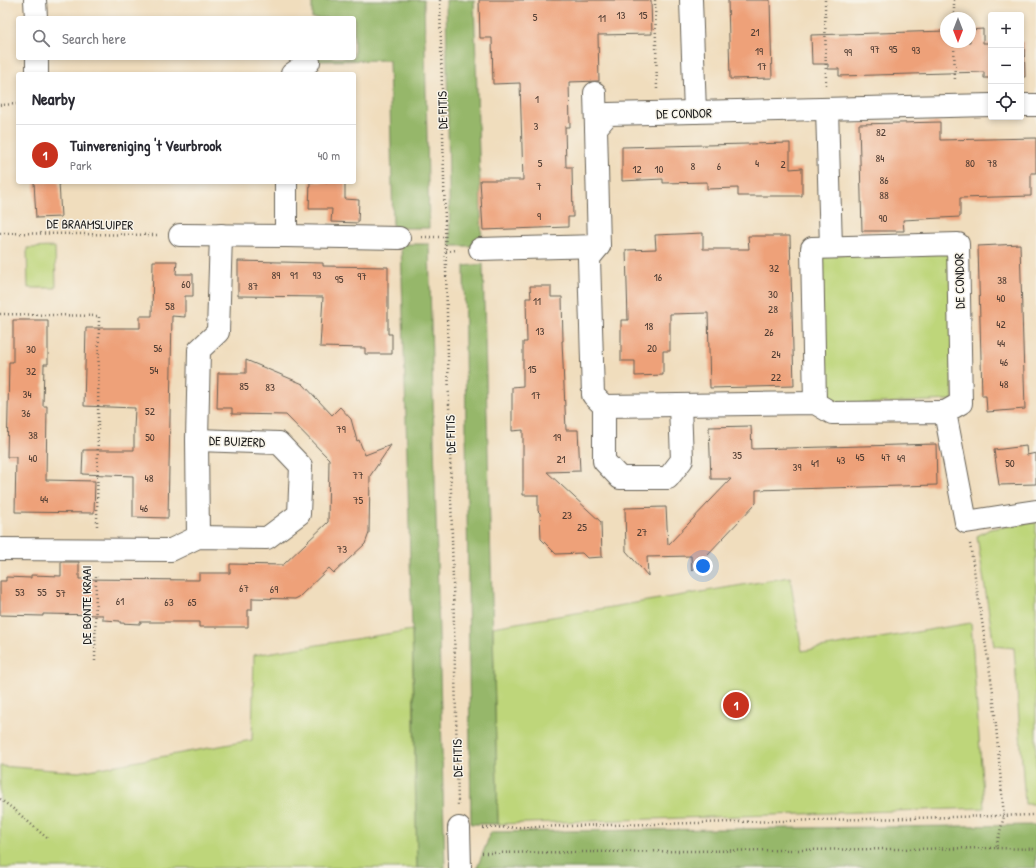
<!DOCTYPE html>
<meta charset="utf-8">
<style>
body{margin:0;font-family:"Patrick Hand",sans-serif;background:#f7f7f7;color:#2b2b33}
.controls{position:absolute;right:12px;top:12px;display:grid;overflow:hidden;border-radius:4px;box-shadow:0 2px 6px #0003}
.controls button{width:36px;height:36px;display:grid;place-items:center;padding:0;border:0;border-bottom:1px solid #e1e1e2;background:#fff;color:#2b2b33;font:20px sans-serif}
.compass{position:absolute;left:940px;top:12px;width:36px;height:36px;border-radius:50%;background:#fff;box-shadow:0 2px 6px #0003;rotate:180deg}
.you{position:absolute;left:703px;top:566px;width:14px;height:14px;margin:-10px;border:3px solid #fff;border-radius:50%;background:#1a73e8;box-shadow:0 0 0 6px #1a73e833}
.badge{display:grid;place-items:center;width:26px;height:26px;border-radius:50%;background:#c8321e;color:#fff;font-size:13px;font-weight:700}
.pin{position:absolute;translate:-50% -50%;border:2px solid #fff;box-shadow:0 1px 4px #0006}
.list{margin:0;padding:0;list-style:none}
h2{display:flex;justify-content:space-between;align-items:center;height:52px;margin:0;padding:0 16px;font-size:17px}
h2 small{font-size:13px;font-weight:400;color:#7c7c81}
.list li{display:grid;grid-template-columns:26px 1fr auto;gap:12px;align-items:center;box-sizing:border-box;height:60px;padding:0 16px;border-top:1px solid #e1e1e2}
.list b{display:block;font-size:15px;white-space:nowrap}
.list p{margin:0;font-size:13px;white-space:nowrap;color:#7c7c81}
.list em{font-size:13px;font-style:normal;color:#7c7c81}
.icon{flex:none;width:22px;height:22px;fill:none;stroke:currentColor;stroke-width:2;stroke-linecap:round;stroke-linejoin:round}
.map{position:relative;flex:none;width:1036px;height:868px;overflow:hidden}
.search{position:absolute;background:#fff;box-shadow:0 2px 6px #0003;left:16px;top:16px;width:340px;height:44px;display:flex;align-items:center;gap:10px;box-sizing:border-box;padding:0 14px;border-radius:4px;color:#7c7c81;font-size:15px}
.panel{position:absolute;background:#fff;box-shadow:0 2px 6px #0003;left:16px;top:72px;width:340px;height:112px;border-radius:4px}
.map>svg:first-child{display:block}
.green{fill:#bed67a;stroke:#6d794b}
.forest{fill:#96b76a;stroke:#596a43}
.building{fill:#eea179}
.lines{fill:none;stroke-linecap:round;stroke-linejoin:round}
.street-casing{stroke:#666054;stroke-width:24}
.path{stroke:#666054;stroke-width:2.5;stroke-dasharray:1 3;stroke-linecap:butt}
.street{stroke:#fff;stroke-width:22}
.labels{text-anchor:middle;dominant-baseline:central;stroke-width:3;stroke-linejoin:round;paint-order:stroke}
.number-label{font-size:11px;fill:#503d33}
.street-label{font-size:13px;fill:#1c1c1c;stroke:#f7f3e8}
</style>
<div class="map">
<svg width="1036" height="868" viewBox="0 0 1036 868">
<rect width="100%" height="100%" fill="#f7f3e8"/>
<filter id="ink" filterUnits="userSpaceOnUse"><feTurbulence type="fractalNoise" baseFrequency=".025" numOctaves="2"/><feDisplacementMap in="SourceGraphic" scale="8" xChannelSelector="R" yChannelSelector="G"/><feConvolveMatrix kernelMatrix="1 2 1 2 8 2 1 2 1" color-interpolation-filters="sRGB"/></filter>
<filter id="wash" filterUnits="userSpaceOnUse"><feTurbulence type="fractalNoise" baseFrequency=".012" numOctaves="4" result="noise"/><feDisplacementMap in="SourceGraphic" scale="16" xChannelSelector="R" yChannelSelector="G"/><feGaussianBlur stdDeviation="0.9" result="paint"/><feColorMatrix in="noise" values="0 0 0 0 0 0 0 0 0 0 0 0 0 0 0 0 0 1.4 0 .05"/><feComposite in="paint" operator="in"/></filter>
<g filter="url(#wash)">
<rect width="100%" height="100%" fill="#f0ddbd"/>
<!-- green -->
<g class="green">
<path d="M55,247L56,288H28L27,248Z"/>
<path d="M951,251L953,400L830,405L822,397L818,255Z"/>
<path d="M1036,522V804H1025L1014,648L994,646L977,536L990,529Z"/>
<path d="M790,577L802,651L971,623L984,808L498,824L493,627Z"/>
<path d="M412,630L417,868H0V766L79,772L252,740L254,655Z"/>
</g>
<!-- forest -->
<g class="forest">
<path d="M312,0H424L429,228H393L389,60L314,61V58H354V18H312Z"/>
<path d="M446,0H474L482,246H450Z"/>
<path d="M401,244H429L445,868H417L414,698Z"/>
<path d="M483,264L498,824H471L464,266Z"/>
<path d="M1036,825V868H477L491,832Z"/>
</g>
<g id="blocks">
<!-- building -->
<g class="building">
<path d="M479,0H651L652,34L598,35L599,81L569,82L570,127H565L566,167H572L573,217H568V227L483,230L480,180H523L520,83L493,84L492,38H480Z"/>
<path d="M728,0H770L772,78L730,79Z"/>
<path d="M983,29V43H991V78H984V72L839,76V69H828V64H812L811,35L946,31V42H970V30Z"/>
<path d="M1021,42H1024L1025,77H1021Z"/>
<path d="M940,122V140L1036,138V173H1031V196L960,198V217L903,220L904,231H862L859,124Z"/>
<path d="M790,143V169L802,168V196H738V188L707,189V182L663,183V179L622,181V147Z"/>
<path d="M34,182H59L61,217L36,218Z"/>
<path d="M310,182H345V199L359,200L358,223L331,222L332,209H309Z"/>
<path d="M703,233V249H749L748,236H790L794,386L710,388L708,313L670,314V351H663V375L635,376V361H621V320H628L626,250L656,249L655,235Z"/>
<path d="M1020,244L1025,409L987,412L986,396H982L978,246Z"/>
<path d="M153,261H177L176,274H193V296H185V317L172,316L168,518L133,517V476L82,474L83,450H134V429L135,408L84,406L86,328H140V316H152Z"/>
<path d="M238,261L323,263V266L388,267V334H392V354H365V348L320,347L323,297L238,296Z"/>
<path d="M530,286H551V297H562L563,341H562L566,430H578L580,471L547,472L601,522L602,557L587,558L582,553L556,554L541,539L540,513L538,511V495H523V430L512,431V387L523,386V342H527L526,298H531Z"/>
<path d="M13,320H48V364H44L43,406H47L46,480L95,481L94,513L15,512L16,457H7L9,362H13Z"/>
<path d="M246,360L303,384L332,415L340,407L351,419L357,441L359,440L365,455L391,445L370,476L369,533L365,544L334,573L329,568L299,597L295,599L252,598V610H248V627H199V622H140V624L120,623V621L103,620V615L43,614V616L0,615V581H6V577L31,578V575L61,576V562H79V579L199,580V573H230V564L283,565L328,522L329,459L286,415L232,414V408H217L218,373H246Z"/>
<path d="M751,426L752,449L936,444L937,485L756,490V503L692,571L691,556L647,557L648,576L626,551L625,508L666,507L668,545L731,479H711L709,427Z"/>
<path d="M1026,446L1027,455L1036,453V484L999,485L994,450Z"/>
</g>
</g>
</g>
<g filter="url(#ink)">
<use href="#blocks" fill-opacity="0" stroke="#666054" stroke-width="1"/>
<g class="lines">
<defs>
<g id="street">
<path d="M35,0L36,18"/>
<path d="M691,0L695,112"/>
<path d="M37,58V74"/>
<path d="M292,74L309,62"/>
<path d="M595,93L596,128"/>
<path d="M991,105L608,114L596,128L599,246L589,258L593,395L604,406L815,403L832,413L945,412L966,522L1036,511"/>
<path d="M1021,105H1036"/>
<path d="M827,109L831,247"/>
<path d="M180,235L286,236V182"/>
<path d="M286,236L399,238"/>
<path d="M480,249L599,246"/>
<path d="M815,403L812,248L958,244L961,403L945,412"/>
<path d="M604,406V461L620,478H668L682,460L680,405"/>
<path d="M198,537L197,440L199,350L218,332L221,235"/>
<path d="M0,549L171,550L198,537L267,538L299,514L301,466L279,443L197,440"/>
<path d="M459,828L460,868"/>
</g>
</defs>
<!-- street casing -->
<use href="#street" class="street-casing"/>
<!-- path -->
<g class="path">
<path d="M440,0L458,805"/>
<path d="M655,0L657,89"/>
<path d="M825,0L826,85"/>
<path d="M954,0V18"/>
<path d="M954,42L955,82"/>
<path d="M0,105L18,104"/>
<path d="M0,233L157,235"/>
<path d="M422,237H445"/>
<path d="M446,251L458,250"/>
<path d="M0,314L99,316L97,526"/>
<path d="M970,544L993,692L1004,816L996,848L1036,849"/>
<path d="M95,661L96,573"/>
<path d="M0,799L16,811L49,840"/>
<path d="M483,828L1036,815"/>
<path d="M482,853L996,848"/>
</g>
<!-- street -->
<use href="#street" class="street"/>
</g>
</g>
<g class="labels">
<!-- number labels -->
<g class="number-label">
<text x="621" y="15">13</text>
<text x="643" y="15">15</text>
<text x="535" y="17">5</text>
<text x="602" y="18">11</text>
<text x="755" y="32">21</text>
<text x="875" y="49">97</text>
<text x="893" y="49">95</text>
<text x="916" y="50">93</text>
<text x="759" y="51">19</text>
<text x="848" y="52">99</text>
<text x="762" y="66">17</text>
<text x="537" y="99">1</text>
<text x="536" y="126">3</text>
<text x="881" y="132">82</text>
<text x="880" y="158">84</text>
<text x="540" y="163">5</text>
<text x="757" y="163">4</text>
<text x="970" y="163">80</text>
<text x="992" y="163">78</text>
<text x="783" y="164">2</text>
<text x="693" y="166">8</text>
<text x="719" y="166">6</text>
<text x="637" y="169">12</text>
<text x="659" y="169">10</text>
<text x="884" y="180">86</text>
<text x="539" y="186">7</text>
<text x="884" y="195">88</text>
<text x="539" y="216">9</text>
<text x="883" y="218">90</text>
<text x="774" y="268">32</text>
<text x="276" y="275">89</text>
<text x="294" y="275">91</text>
<text x="317" y="275">93</text>
<text x="362" y="276">97</text>
<text x="658" y="277">16</text>
<text x="339" y="279">95</text>
<text x="1002" y="280">38</text>
<text x="186" y="284">60</text>
<text x="253" y="286">87</text>
<text x="773" y="294">30</text>
<text x="1001" y="298">40</text>
<text x="537" y="301">11</text>
<text x="170" y="306">58</text>
<text x="773" y="309">28</text>
<text x="1001" y="324">42</text>
<text x="649" y="326">18</text>
<text x="540" y="331">13</text>
<text x="769" y="332">26</text>
<text x="1001" y="343">44</text>
<text x="158" y="348">56</text>
<text x="652" y="348">20</text>
<text x="31" y="349">30</text>
<text x="776" y="354">24</text>
<text x="1004" y="362">46</text>
<text x="532" y="369">15</text>
<text x="154" y="370">54</text>
<text x="31" y="371">32</text>
<text x="776" y="377">22</text>
<text x="1004" y="384">48</text>
<text x="244" y="386">85</text>
<text x="270" y="387">83</text>
<text x="27" y="394">34</text>
<text x="536" y="395">17</text>
<text x="150" y="411">52</text>
<text x="26" y="413">36</text>
<text x="341" y="429">79</text>
<text x="33" y="435">38</text>
<text x="150" y="437">50</text>
<text x="557" y="437">19</text>
<text x="737" y="455">35</text>
<text x="860" y="457">45</text>
<text x="886" y="457">47</text>
<text x="33" y="458">40</text>
<text x="901" y="458">49</text>
<text x="561" y="459">21</text>
<text x="841" y="460">43</text>
<text x="815" y="463">41</text>
<text x="1010" y="463">50</text>
<text x="797" y="467">39</text>
<text x="358" y="475">77</text>
<text x="149" y="478">48</text>
<text x="44" y="499">44</text>
<text x="358" y="500">75</text>
<text x="144" y="508">46</text>
<text x="567" y="515">23</text>
<text x="582" y="527">25</text>
<text x="642" y="532">27</text>
<text x="342" y="549">73</text>
<text x="244" y="588">67</text>
<text x="274" y="589">69</text>
<text x="20" y="592">53</text>
<text x="42" y="592">55</text>
<text x="61" y="593">57</text>
<text x="120" y="601">61</text>
<text x="169" y="602">63</text>
<text x="192" y="602">65</text>
</g>
<!-- street labels -->
<g class="street-label">
<text transform="translate(442 110) rotate(-91)">DE FITIS</text>
<text transform="translate(684 113) rotate(-1)">DE CONDOR</text>
<text transform="translate(90 224) rotate(1)">DE BRAAMSLUIPER</text>
<text transform="translate(959 281) rotate(-91)">DE CONDOR</text>
<text transform="translate(450 434) rotate(-91)">DE FITIS</text>
<text transform="translate(237 441) rotate(2)">DE BUIZERD</text>
<text transform="translate(86 605) rotate(-90)">DE BONTE KRAAI</text>
<text transform="translate(457 758) rotate(-91)">DE FITIS</text>
</g>
</g>
</svg>
<div class="controls">
<button>+</button>
<button>−</button>
<button><svg class="icon" aria-label="locate" viewBox="0 0 24 24"><circle cx="12" cy="12" r="6"/><path d="M12 2v4M12 18v4M2 12h4M18 12h4"/></svg></button>
</div>
<svg class="compass" viewBox="-18 -18 36 36"><path d="M0-13l5 13h-10z" fill="#e53935"/><path d="M0 13l5-13h-10z" fill="#7c7c81"/></svg>
<div class="you"></div>
<div class="pin badge" style="left:736px;top:705px">1</div>
<div class="search"><svg class="icon" aria-label="search" viewBox="0 0 24 24"><circle cx="10" cy="10" r="6"/><path d="M15 15l6 6"/></svg>Search here</div>
<section class="panel">
<h2>Nearby<small></small></h2>
<ul class="list">
<li><span class="badge">1</span><div><b>Tuinvereniging 't Veurbrook</b><p>Park</p></div><em>40 m</em></li>
</ul>
</section>
</div>
